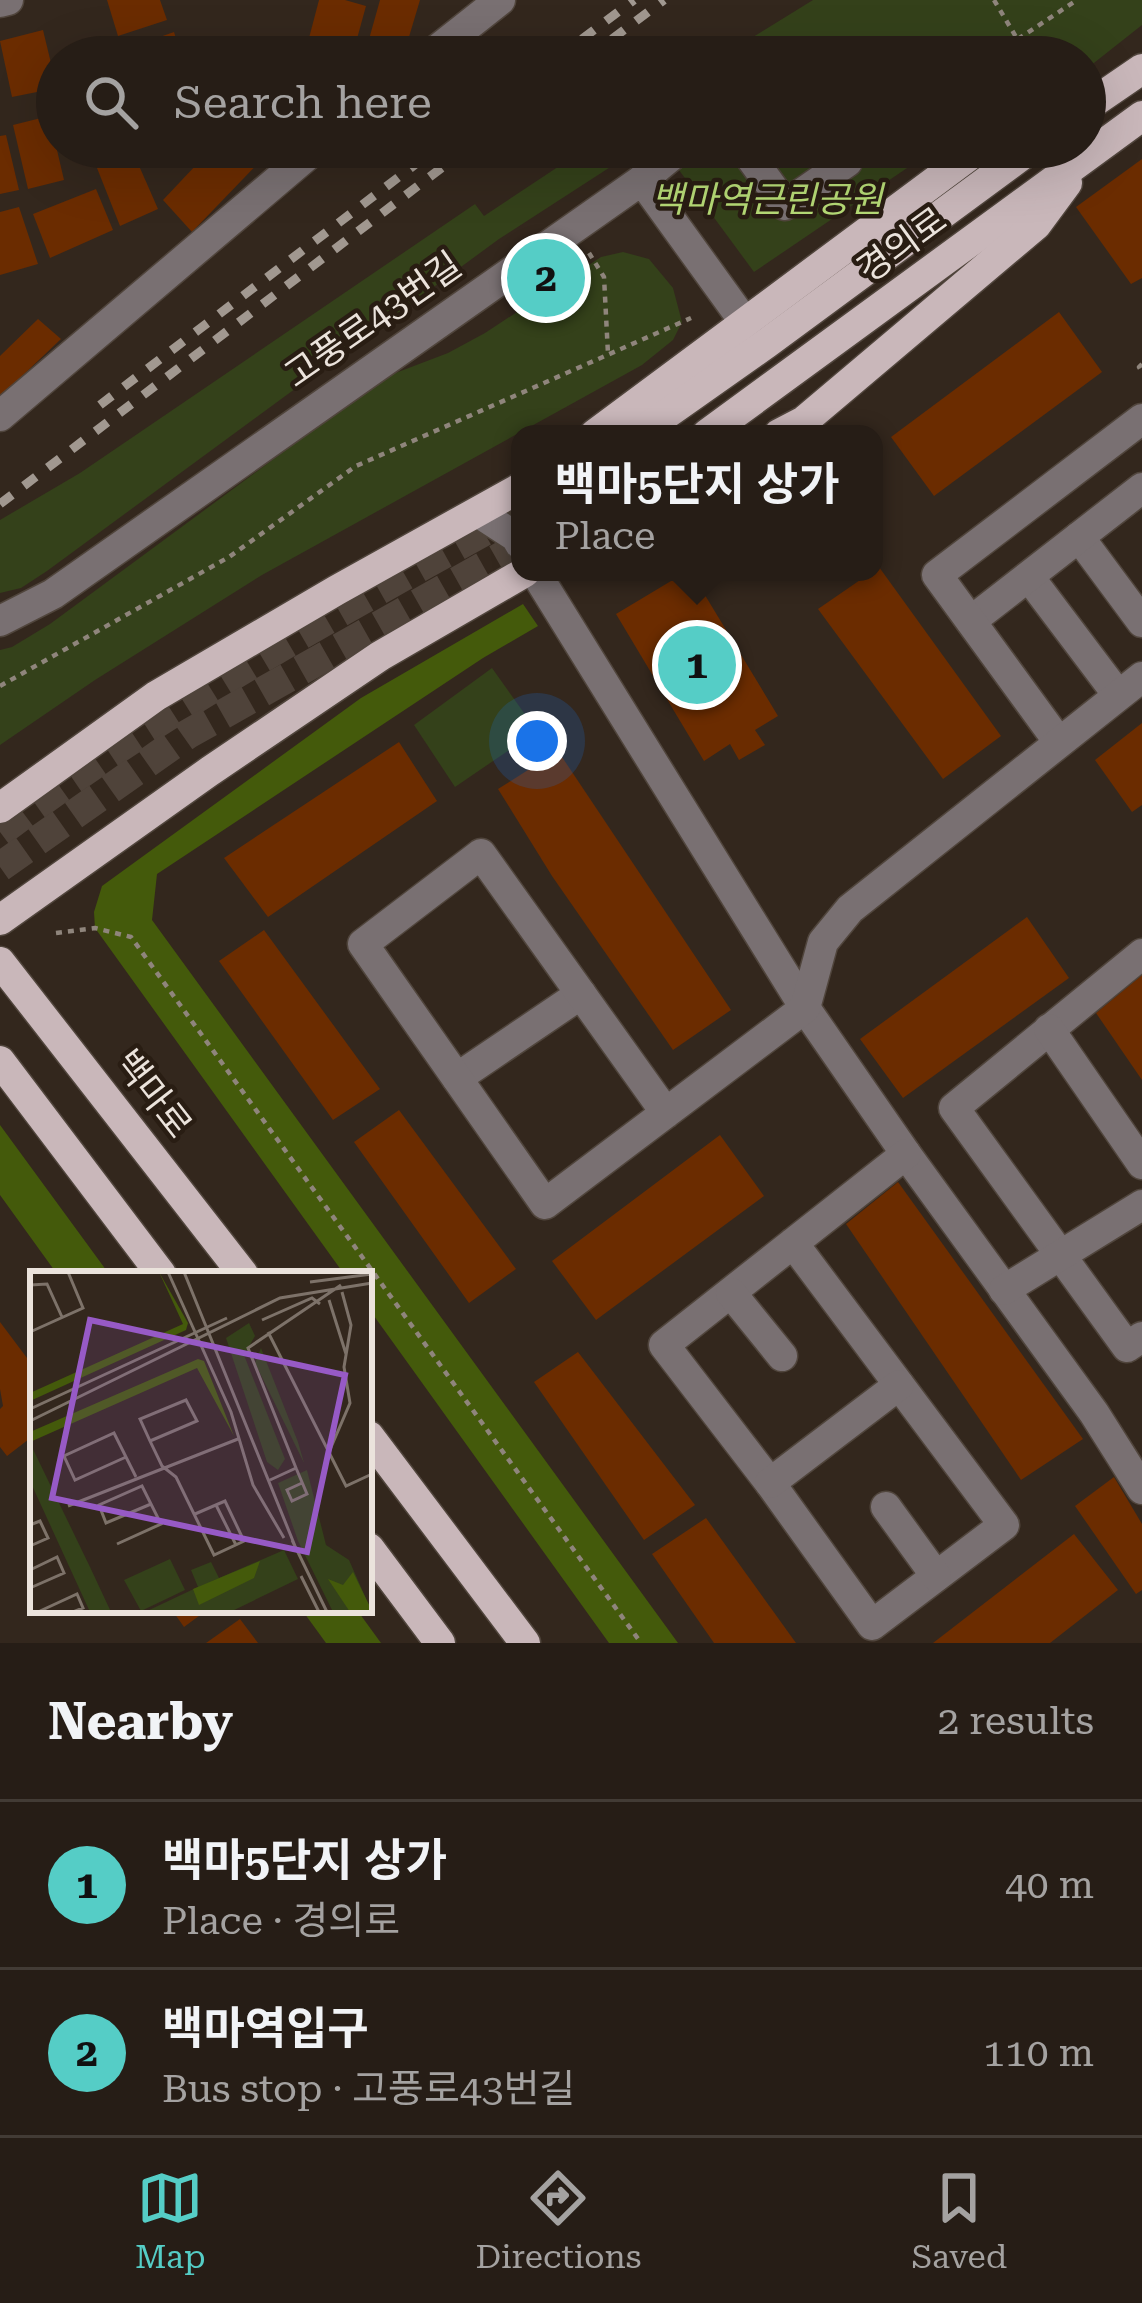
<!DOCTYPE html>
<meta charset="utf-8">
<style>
body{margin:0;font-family:"Roboto Serif","Noto Sans KR",serif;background:#322a23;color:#f1f3f6}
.you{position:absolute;left:537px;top:741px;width:42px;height:42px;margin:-30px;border:9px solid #fff;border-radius:50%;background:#1a73e8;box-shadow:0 0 0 18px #1a73e833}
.badge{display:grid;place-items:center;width:78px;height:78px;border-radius:50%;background:#55cdc6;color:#111;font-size:39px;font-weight:700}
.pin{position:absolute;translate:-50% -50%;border:6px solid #fff;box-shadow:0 3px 12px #0006}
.popup{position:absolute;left:511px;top:425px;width:372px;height:156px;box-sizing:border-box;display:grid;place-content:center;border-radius:24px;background:#261d16;filter:drop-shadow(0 3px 9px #0005);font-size:39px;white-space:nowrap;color:#a4a2a1}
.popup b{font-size:45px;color:#f1f3f6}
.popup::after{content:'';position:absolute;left:50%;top:100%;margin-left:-24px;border:24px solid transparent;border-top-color:#261d16}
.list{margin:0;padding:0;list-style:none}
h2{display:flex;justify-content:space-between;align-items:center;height:156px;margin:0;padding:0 48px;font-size:51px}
h2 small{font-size:39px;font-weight:400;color:#a4a2a1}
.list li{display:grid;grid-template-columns:78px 1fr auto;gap:36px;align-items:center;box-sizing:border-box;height:168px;padding:0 48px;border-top:3px solid #423b35}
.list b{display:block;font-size:45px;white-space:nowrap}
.list p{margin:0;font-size:39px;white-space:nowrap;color:#a4a2a1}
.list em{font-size:39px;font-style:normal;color:#a4a2a1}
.icon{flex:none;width:66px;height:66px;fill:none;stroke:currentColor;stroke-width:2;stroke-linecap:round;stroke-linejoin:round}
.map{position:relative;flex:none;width:1142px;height:1643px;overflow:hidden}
.search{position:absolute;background:#261d16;box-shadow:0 12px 48px #0002;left:36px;right:36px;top:36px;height:132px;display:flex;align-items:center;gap:30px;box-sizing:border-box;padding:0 42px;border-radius:66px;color:#a4a2a1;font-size:45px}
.sheet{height:492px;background:#261d16}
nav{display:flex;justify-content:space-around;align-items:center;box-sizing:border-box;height:168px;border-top:3px solid #423b35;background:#261d16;font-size:33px;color:#a4a2a1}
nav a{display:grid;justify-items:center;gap:6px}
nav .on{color:#55cdc6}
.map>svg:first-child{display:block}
.green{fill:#34411a}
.forest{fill:#445a0b}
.building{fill:#6b2c00}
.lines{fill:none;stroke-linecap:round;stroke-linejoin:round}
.major-tunnel{stroke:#4f433a;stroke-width:30;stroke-dasharray:30 15;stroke-linecap:butt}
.minor-casing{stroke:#50453c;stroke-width:33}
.major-casing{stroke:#50453c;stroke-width:33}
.path{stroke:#8f857c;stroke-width:4.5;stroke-dasharray:6 6;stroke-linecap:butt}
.minor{stroke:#797072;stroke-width:30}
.major{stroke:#c9b7ba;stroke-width:30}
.rail{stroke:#a19890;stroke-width:9;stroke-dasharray:15 15;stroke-linecap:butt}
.labels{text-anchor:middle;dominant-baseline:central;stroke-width:9;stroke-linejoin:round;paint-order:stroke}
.park-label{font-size:36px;font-style:italic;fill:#b5d975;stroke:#291d13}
.street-label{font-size:36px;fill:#ebe3dc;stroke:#291d13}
.inset-road{fill:none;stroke:#7d7269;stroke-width:3}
.view{fill:#975ac6;fill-opacity:0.15;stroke:#975ac6;stroke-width:6}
.inset-edge{fill:none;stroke:#ebe3dc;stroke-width:6}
</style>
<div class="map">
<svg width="1142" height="1643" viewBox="0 0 1142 1643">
<rect width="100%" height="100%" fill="#33271d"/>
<!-- green -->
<g class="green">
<path d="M813,0H1142V25L1085,70V57H721Z"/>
<path d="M588,147H605L615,164L499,239L47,571L21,588L0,593V520L80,473L475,204L484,216Z"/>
<path d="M662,147H938L754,272Z"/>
<path d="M623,252L649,259L673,288L682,322L673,340L642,365L262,575L95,680L0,745V650L12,647L50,624L385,377L448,353L485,333L601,257Z"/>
<path d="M492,668L537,731L455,787L414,725Z"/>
</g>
<!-- forest -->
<g class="forest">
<path d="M523,604L538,626L483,658L157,874L152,920L678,1643H609L369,1309V1274H344L95,928L94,912L102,886L361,698Z"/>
<path d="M0,1125L109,1274H110H57L0,1195Z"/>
<path d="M302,1610H357L381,1643H326Z"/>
</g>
<!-- building -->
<g class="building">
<path d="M107,0H160L167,20L118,36Z"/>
<path d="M319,0H345L366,6L352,57H304Z"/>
<path d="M380,0H420L403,57H364Z"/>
<path d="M43,30L57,88L12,97L0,41Z"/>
<path d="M174,32L182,57H115L114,53Z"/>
<path d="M49,116L64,180L28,189L13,125Z"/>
<path d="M6,135L19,190L0,194V136Z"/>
<path d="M213,147L272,149L192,232L163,200Z"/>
<path d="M133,152L158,209L120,226L97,168Z"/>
<path d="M1142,159V278L1131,284L1076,207Z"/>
<path d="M96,189L113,230L50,258L33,214Z"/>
<path d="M19,207L38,264L0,275V212Z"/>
<path d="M1059,312L1102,372L934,496L891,437Z"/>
<path d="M38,319L61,339L0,397V356Z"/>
<path d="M879,567L1001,736L943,779L818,609Z"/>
<path d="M686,572H691L778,716L755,730L765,745L739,760L730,744L704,761L616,614Z"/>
<path d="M1142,723V805L1132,812L1095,760Z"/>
<path d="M399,742L437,801L268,917L224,858Z"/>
<path d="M558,751L731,1010L673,1050L552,876L498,789Z"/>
<path d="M1027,917L1069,978L903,1098L860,1039Z"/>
<path d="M264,930L380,1089L333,1120L219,961Z"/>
<path d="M1142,975V1080L1096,1013Z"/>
<path d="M399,1110L516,1269L469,1303L354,1142Z"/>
<path d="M720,1135L764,1196L596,1320L552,1261Z"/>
<path d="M898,1182L1083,1439L1021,1480L846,1224Z"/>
<path d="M0,1322L33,1366V1412L30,1422L33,1425V1436L7,1456L0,1447V1409L3,1406L0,1389Z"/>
<path d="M578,1352L695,1505L644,1540L534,1382Z"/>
<path d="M1114,1477L1142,1524V1590L1136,1594L1075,1506Z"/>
<path d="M706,1518L796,1643H714L652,1554Z"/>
<path d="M1074,1534L1118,1590L1050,1643H933Z"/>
<path d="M172,1610H207L184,1627Z"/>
<path d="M240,1619L258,1643H206Z"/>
</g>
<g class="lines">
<!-- major-tunnel -->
<g class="major-tunnel">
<path d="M0,832C164,708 341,611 520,511"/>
<path d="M0,867L188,734L520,546"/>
</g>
<defs>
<g id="minor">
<path d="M0,2L8,0"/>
<path d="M428,57L500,0"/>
<path d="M743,147L785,205L847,162L836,147"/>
<path d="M642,180L682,147"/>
<path d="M0,416L317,147"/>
<path d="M479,513L516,537L520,544"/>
<path d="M1079,537L1142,622"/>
<path d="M535,572L805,1008L906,1154L1094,1413L1142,1489"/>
<path d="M1029,577L1118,695"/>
<path d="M0,621L53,594L642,180L746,324"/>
<path d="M971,621L1142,488"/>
<path d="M1058,741L937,575L1142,419"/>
<path d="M1142,954L954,1108L1127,1347L1142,1337"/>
<path d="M1049,1029L1142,1164"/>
<path d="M457,1078L581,994"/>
<path d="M666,1113L481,854L363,944L545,1204L805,1008L823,942L850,909L1142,677"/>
<path d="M793,1243L1004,1525L872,1625L770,1483L664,1345L906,1154"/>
<path d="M1004,1290L1142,1205"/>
<path d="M731,1293L782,1356"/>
<path d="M770,1483L899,1385"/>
<path d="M886,1507L936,1576"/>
</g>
<g id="major">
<path d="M1085,108L1142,69"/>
<path d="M595,434L981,147"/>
<path d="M638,434L767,343L1033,147"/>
<path d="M707,434L1142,116"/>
<path d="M779,434L804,421L1036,225L1067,183"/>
<path d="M0,808L156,696L337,590L520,488"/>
<path d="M0,920L210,771L380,656L525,572"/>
<path d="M0,962L243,1274"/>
<path d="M0,1061L161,1274"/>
<path d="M369,1436L525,1643"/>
<path d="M369,1548L440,1643"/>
</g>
</defs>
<!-- minor casing -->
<use href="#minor" class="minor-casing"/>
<!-- major casing -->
<use href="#major" class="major-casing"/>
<!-- path -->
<g class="path">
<path d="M994,0L1028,57"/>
<path d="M1018,39L1077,0"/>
<path d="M1028,54L1074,46"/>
<path d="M589,253L604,277L608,354"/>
<path d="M1142,364L1139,367L1142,372"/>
<path d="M0,686L229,557L356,466L691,318"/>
<path d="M56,933L95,928L131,937L641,1643"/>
</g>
<!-- minor -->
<use href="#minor" class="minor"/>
<!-- major -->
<use href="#major" class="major"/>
<!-- rail -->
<g class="rail">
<path d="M558,57L634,0"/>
<path d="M588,57L664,0"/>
<path d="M100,405L438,147"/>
<path d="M0,504L469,147"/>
</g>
</g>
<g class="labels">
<!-- park labels -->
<g class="park-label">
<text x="767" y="200">백마역근린공원</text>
</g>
<!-- street labels -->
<g class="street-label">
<text transform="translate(902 245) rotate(-36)">경의로</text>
<text transform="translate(373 320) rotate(-35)">고풍로43번길</text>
<text transform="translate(153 1094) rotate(52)">백마로</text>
</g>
</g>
<!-- overview -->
<g transform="translate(30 1271)">
<rect width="342" height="342" fill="#33271d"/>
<path d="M219,52L225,65L214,84L255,188L248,199L237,191L196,67ZM231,77L268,171L274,192L225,92ZM0,172L60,296L81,341H60L0,210ZM277,199L296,274L319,289L342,341H303L268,270L248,212ZM254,279L268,308L200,341H115L168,316L161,299L181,291L189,307ZM140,288L155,319L111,340L94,309Z" fill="#34411a"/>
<path d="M129,1L158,52L156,59L0,130V122L153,53ZM168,88L174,90L204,165L167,97L0,171V161ZM230,290L224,307L169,334L163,318ZM323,301L342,340V341H320L298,308L313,314Z" fill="#445a0b"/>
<path class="inset-road" d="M138,1L201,141L223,214L254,267M154,1L265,275M280,11L342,3M0,14L17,13L32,46M299,29L316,83M232,49L282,27L290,33M0,61L53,37L38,1M238,61L316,215L342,203M0,138L197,47M0,150L250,27L342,12M120,170L167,150L156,129L110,148L120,170L132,195L146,206L184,284L214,270L195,230L165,243M299,181L320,132L314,96L321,54L312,21M96,186L45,209L34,185L84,162L106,206M266,197L277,223L262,230L257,219L272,212M240,209L266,197L218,77L311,14M186,234L206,274M38,235L208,168M0,254L10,250L18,267L0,275M262,269L297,341M87,273L131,253L112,215L69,234L76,252L121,233M0,299L27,286L34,302L0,317M271,305L289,341M10,340L47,323L53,337L43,341"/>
<path class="view" d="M60,49L315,104L277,281L22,227Z"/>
<rect width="342" height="342" class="inset-edge"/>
</g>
</svg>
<div class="you"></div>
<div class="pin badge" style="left:697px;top:665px">1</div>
<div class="popup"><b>백마5단지 상가</b>Place</div>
<div class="pin badge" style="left:546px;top:278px">2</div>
<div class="search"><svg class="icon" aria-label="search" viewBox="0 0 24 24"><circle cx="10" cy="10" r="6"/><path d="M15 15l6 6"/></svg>Search here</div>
</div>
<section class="sheet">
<h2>Nearby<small>2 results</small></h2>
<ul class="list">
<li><span class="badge">1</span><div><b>백마5단지 상가</b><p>Place · 경의로</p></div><em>40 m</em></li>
<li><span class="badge">2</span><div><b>백마역입구</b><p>Bus stop · 고풍로43번길</p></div><em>110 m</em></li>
</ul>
</section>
<nav>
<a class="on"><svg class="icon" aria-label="map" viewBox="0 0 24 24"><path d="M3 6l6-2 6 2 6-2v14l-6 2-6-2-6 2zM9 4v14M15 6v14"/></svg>Map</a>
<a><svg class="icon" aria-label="directions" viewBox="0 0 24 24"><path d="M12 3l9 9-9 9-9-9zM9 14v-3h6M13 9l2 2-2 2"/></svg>Directions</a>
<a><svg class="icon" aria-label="saved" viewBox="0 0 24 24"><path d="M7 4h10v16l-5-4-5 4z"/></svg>Saved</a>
</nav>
